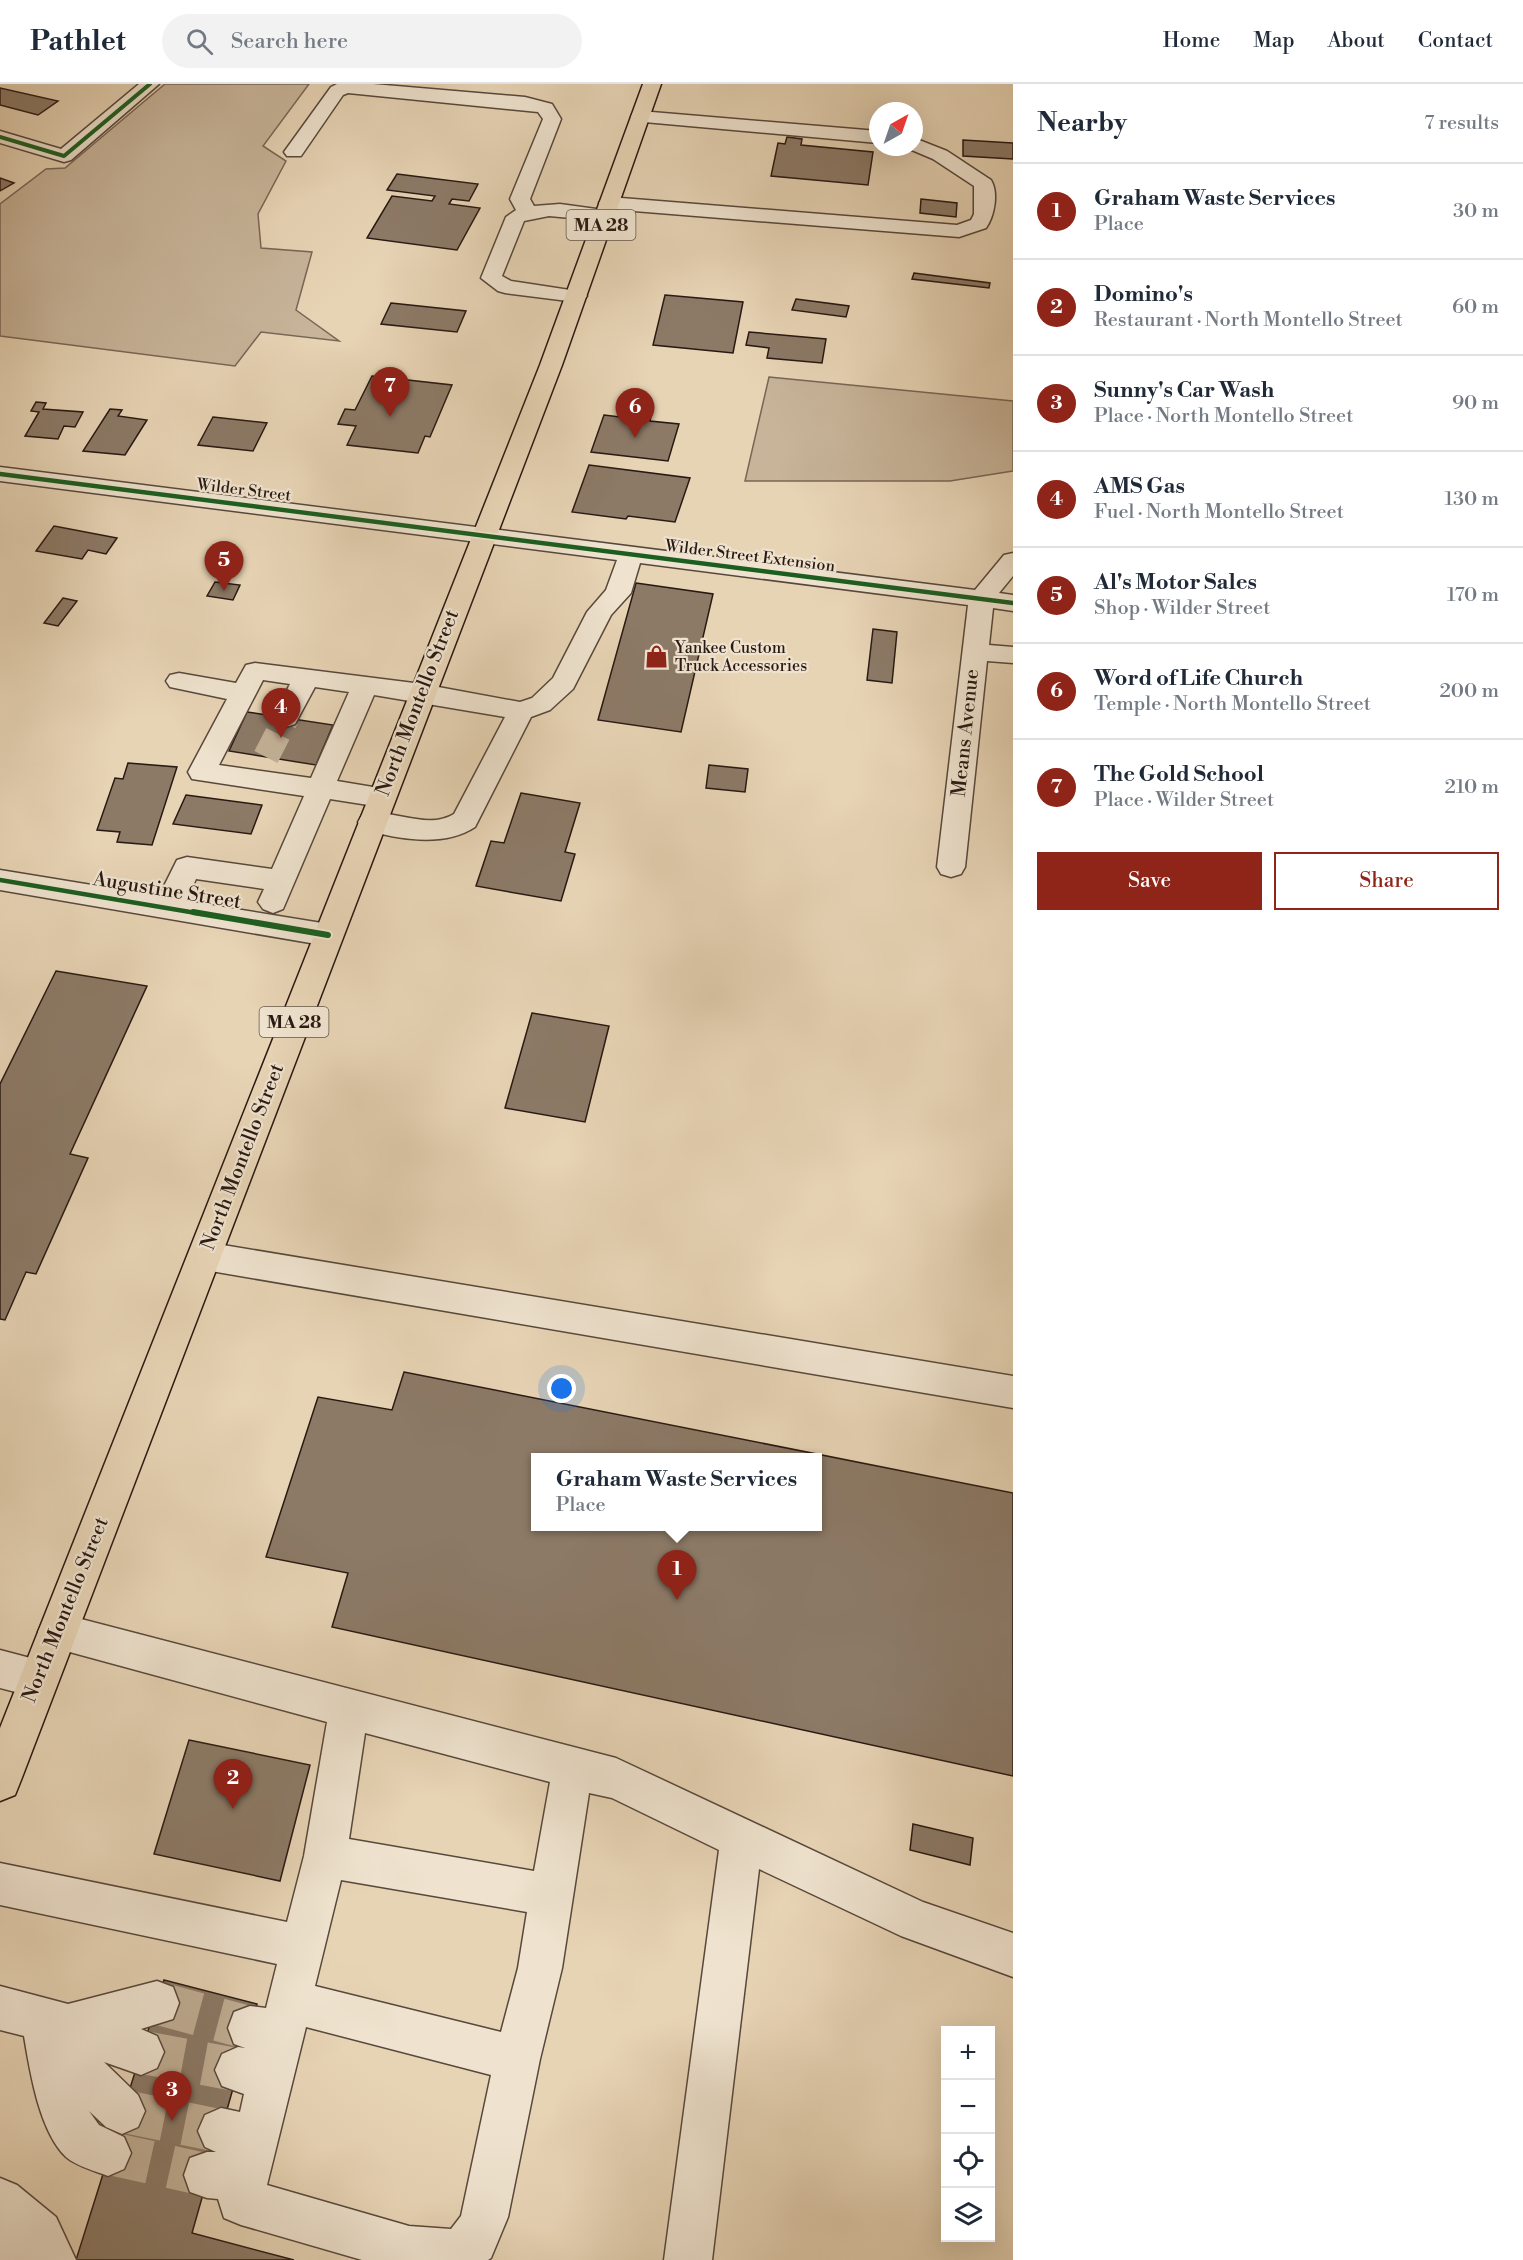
<!DOCTYPE html>
<meta charset="utf-8">
<style>
body{margin:0;font-family:"Libre Bodoni",serif;background:#f2f2f3;color:#1f2937}
.controls{position:absolute;right:18px;bottom:18px;display:grid;overflow:hidden;border-radius:0px;box-shadow:0 6px 24px #0002}
.controls button{width:54px;height:54px;display:grid;place-items:center;padding:0;border:0;border-bottom:2px solid #e0e1e3;background:#fff;color:#1f2937;font:30px sans-serif}
.compass{position:absolute;left:869px;top:18px;width:54px;height:54px;border-radius:50%;background:#fff;box-shadow:0 6px 24px #0002;rotate:40deg}
.you{position:absolute;left:562px;top:1305px;width:21px;height:21px;margin:-15px;border:4px solid #fff;border-radius:50%;background:#1a73e8;box-shadow:0 0 0 9px #1a73e833}
.badge{display:grid;place-items:center;width:39px;height:39px;border-radius:50%;background:#8f2418;color:#fff;font-size:20px;font-weight:700}
.pin{position:absolute;translate:-50% -50px;filter:drop-shadow(0 2px 3px #0008)}
.pin::after{content:'';position:absolute;top:32px;width:21px;height:18px;background:inherit;clip-path:polygon(0 0,100% 0,50% 100%)}
.popup{position:absolute;left:531px;top:1369px;width:291px;height:78px;box-sizing:border-box;display:grid;place-content:center;border-radius:0px;background:#fff;filter:drop-shadow(0 2px 4px #0005);font-size:20px;white-space:nowrap;color:#747a83}
.popup b{font-size:22px;color:#1f2937}
.popup::after{content:'';position:absolute;left:50%;top:100%;margin-left:-12px;border:12px solid transparent;border-top-color:#fff}
.list{margin:0;padding:0;list-style:none}
h2{display:flex;justify-content:space-between;align-items:center;height:78px;margin:0;padding:0 24px;font-size:26px}
h2 small{font-size:20px;font-weight:400;color:#747a83}
.list li{display:grid;grid-template-columns:39px 1fr auto;gap:18px;align-items:center;box-sizing:border-box;height:96px;padding:0 24px;border-top:2px solid #e0e1e3}
.list b{display:block;font-size:22px;white-space:nowrap}
.list p{margin:0;font-size:20px;white-space:nowrap;color:#747a83}
.list em{font-size:20px;font-style:normal;color:#747a83}
.actions{display:flex;gap:12px;padding:18px 24px}
.actions a{flex:1;padding:14px 0;border:2px solid #8f2418;border-radius:0px;text-align:center;font-size:21px;color:#8f2418}
.actions .main{background:#8f2418;color:#fff}
.icon{flex:none;width:33px;height:33px;fill:none;stroke:currentColor;stroke-width:2;stroke-linecap:round;stroke-linejoin:round}
.map{position:relative;flex:none;width:1013px;height:2176px;overflow:hidden}
header{display:flex;align-items:center;gap:36px;box-sizing:border-box;height:84px;padding:0 30px;background:#fff;border-bottom:2px solid #e0e1e3}
header strong{font-size:28px}
nav{display:flex;gap:33px;margin-inline-start:auto;font-size:21px}
.search{width:420px;height:54px;background:#f2f2f3;display:flex;align-items:center;gap:15px;box-sizing:border-box;padding:0 21px;border-radius:33px;color:#747a83;font-size:22px}
main{display:flex}
aside{flex:1;background:#fff}
.map>svg:first-child{display:block}
.green{fill:#c7b499;stroke:#786656;stroke-width:1.5}
.building{fill:#8c7a67;stroke:#291913;stroke-width:1.5;fill-rule:evenodd}
.lines{fill:none;stroke-linecap:round;stroke-linejoin:round}
.minor-tunnel-far1{stroke:#c1af95;stroke-width:26;stroke-dasharray:26 13;stroke-linecap:butt}
.minor-tunnel{stroke:#c1af95;stroke-width:43;stroke-dasharray:43 21;stroke-linecap:butt}
.minor-casing{stroke:#58483c;stroke-width:3}
.major-casing{stroke:#291913;stroke-width:3}
.minor{fill:#efe3cf;fill-rule:evenodd}
.major{fill:#e7d4b5;fill-rule:evenodd}
.cycleway-far2-casing{stroke:#efe3cf;stroke-width:6}
.cycleway-far1-casing{stroke:#efe3cf;stroke-width:8}
.cycleway-casing{stroke:#efe3cf;stroke-width:10}
.cycleway-far2{stroke:#1b5e20;stroke-width:4}
.cycleway-far1{stroke:#1b5e20;stroke-width:4.5}
.cycleway{stroke:#1b5e20;stroke-width:6}
.labels{text-anchor:middle;dominant-baseline:central;stroke-width:4.5;stroke-linejoin:round;paint-order:stroke}
.far-street-label{font-size:16px;fill:#291913;stroke:#efe3cf}
.far-poi-label{font-size:16px;fill:#291913;stroke:#efe3cf;text-anchor:start}
.shield{fill:#efe3cf;stroke:#64564b;stroke-width:1.5}
.shield-label{font-size:18px;font-weight:bold;fill:#291913}
.street-label{font-size:20px;fill:#291913;stroke:#efe3cf}
</style>
<header>
<strong>Pathlet</strong>
<div class="search"><svg class="icon" aria-label="search" viewBox="0 0 24 24"><circle cx="10" cy="10" r="6"/><path d="M15 15l6 6"/></svg>Search here</div>
<nav><a>Home</a><a>Map</a><a>About</a><a>Contact</a></nav>
</header>
<main>
<div class="map">
<svg width="1013" height="2176" viewBox="0 0 1013 2176">
<rect width="100%" height="100%" fill="#e7d4b5"/>
<filter id="stains"><feTurbulence type="fractalNoise" baseFrequency=".00333" numOctaves="4"/><feColorMatrix values="0 0 0 0 .2 0 0 0 0 .09 0 0 0 0 .02 0 0 0 .5 -.17"/></filter>
<radialGradient id="worn" r=".72"><stop offset=".6" stop-color="#630" stop-opacity="0"/><stop offset="1" stop-color="#630" stop-opacity=".3"/></radialGradient>
<!-- green -->
<g class="green">
<path d="M165,0H309L263,62L286,77L258,130L261,164L312,168L296,226L339,257L261,248L235,282L0,252V120L46,85L65,84Z"/>
<path d="M769,293L1013,317V387L950,397H745Z"/>
</g>
<!-- building -->
<g class="building">
<path d="M0,4L58,17L38,31L0,21Z"/>
<path d="M787,53L802,55L801,61L873,68L868,101L771,92L778,59L785,60Z"/>
<path d="M963,56L1013,59V75L963,72Z"/>
<path d="M397,90L478,100L469,117L452,115L449,120L480,124L457,166L367,154L392,112L432,117L435,112L387,106Z"/>
<path d="M0,94L14,99L0,107Z"/>
<path d="M921,115L957,119L956,133L920,129Z"/>
<path d="M914,189L990,199L989,204L912,195Z"/>
<path d="M665,211L743,218L733,269L653,261Z"/>
<path d="M796,215L849,222L846,233L792,226Z"/>
<path d="M391,219L466,227L457,248L381,240Z"/>
<path d="M749,248L826,255L822,279L767,274L769,264L746,261Z"/>
<path d="M372,292L452,301L430,353L425,352L418,369L347,361L356,342L338,340L345,325L355,326Z"/>
<path d="M36,318L46,319L43,325L83,328L75,343L64,342L58,355L25,352L39,328L31,327Z"/>
<path d="M110,325L122,326L118,332L147,336L125,371L83,367Z"/>
<path d="M604,331L636,335L637,331L651,332L650,337L679,340L668,377L591,368Z"/>
<path d="M213,333L267,339L253,367L198,361Z"/>
<path d="M589,381L690,394L675,438L628,432L626,435L572,428Z"/>
<path d="M54,442L117,454L106,470L88,466L82,475L36,467Z"/>
<path d="M215,498L240,501L233,516L207,512Z"/>
<path d="M636,499L713,510L681,648L598,636Z"/>
<path d="M63,514L77,517L58,542L44,539Z"/>
<path d="M873,545L897,548L892,599L867,596Z"/>
<path d="M247,628L333,641L316,681L229,667Z"/>
<path d="M128,679L177,683L152,761L117,758L120,748L97,746L115,694L123,695Z"/>
<path d="M709,681L748,685L745,708L706,704Z"/>
<path d="M521,709L580,719L565,768L575,770L561,817L476,802L491,757L504,759Z"/>
<path d="M186,711L262,721L251,750L173,740Z"/>
<path d="M56,887L147,902L70,1070L88,1074L36,1190L26,1188L5,1236L0,1235V1000Z"/>
<path d="M532,929L609,942L585,1038L505,1024Z"/>
<path d="M404,1288L1013,1409V1692L332,1543L348,1489L266,1473L318,1313L392,1326ZM536,1374H818V1442H536Z"/>
<path d="M189,1656L310,1681L280,1797L154,1770Z"/>
<path d="M913,1740L973,1754L970,1781L910,1766Z"/>
<path d="M164,1896L257,1920L192,2149L294,2176H76Z"/>
</g>
<g class="lines">
<!-- minor-tunnel-far1 -->
<path class="minor-tunnel-far1" d="M266,673L286,634"/>
<!-- minor-tunnel -->
<g class="minor-tunnel">
<path d="M157,1919L250,1944"/>
<path d="M141,1968L238,1986"/>
<path d="M122,2027L221,2047"/>
<path d="M108,2069L207,2091"/>
</g>
<defs>
<g id="minor">
<path d="M139,0H159L71,76L64,78L0,59V47L61,65Z"/>
<path d="M337,0H373L525,13L552,20L561,35L530,115L534,122L560,120L611,127L614,131L611,135L604,137L549,132L524,137L502,192L511,197L583,208L587,212L583,216L576,218L505,209L498,207L481,194L506,133L516,126L510,115L543,35L538,28L348,9L343,11L301,72H287L284,68L331,3Z"/>
<path d="M640,27L878,47V59L633,37L631,33L633,29Z"/>
<path d="M914,54L947,67L991,96C999,109 994,133 986,144L959,153L609,125L602,123L599,119L602,115L609,113L957,141L971,136L974,130V102L933,75L907,64L914,63Z"/>
<path d="M0,383L975,506L1004,471L1013,469V492L999,509L1013,511V527L993,524L989,561L1013,563V579L987,577L965,783L961,790L951,793L941,790L937,783L968,521L640,479L631,509L611,531L573,605L550,626L531,633L475,743C443,764 397,755 362,745L358,738L362,731C392,723 426,747 454,730L505,633L374,611L337,697L391,706L395,713L391,720L381,723L330,715L283,825L273,829L263,825L258,818L264,805L196,795L186,817L328,840L339,843L343,851L339,859L328,862L0,806V786L159,812L177,776L187,773L272,785L304,712L192,695L188,688L227,615L170,603L166,597L170,591L179,589L236,599L246,581L255,579L422,600L520,618L532,614L553,594L587,528L606,506L617,476L0,397ZM263,596L290,600L273,634L277,640L286,643L295,640L315,603L349,608L311,694L219,681Z"/>
<path d="M205,1158L1013,1292V1324L205,1186L193,1182L188,1172L193,1162Z"/>
<path d="M58,1529L616,1674L923,1818L1013,1849V1893L901,1852L759,1785L712,2176H664L719,1766L612,1714L589,1709L562,1884L540,1975L508,2133L491,2174L488,2176H362L241,2141L224,2134L218,2115L207,2114L190,2108L184,2091L190,2074L207,2068H216L205,2063L198,2047L205,2031L221,2024L240,2028L244,2010L222,2002L215,1986L222,1970L238,1963L245,1964L234,1960L228,1944L234,1928L250,1922L266,1924L277,1880L0,1821V1779L287,1838L304,1772L327,1638L44,1561L38,1548L44,1535ZM365,1649L550,1698L534,1787L349,1755ZM341,1796L527,1828L518,1884L501,1948L315,1902ZM306,1943L491,1991L461,2132L451,2145L409,2142L267,2101Z"/>
<path d="M0,1566L53,1580L59,1594L53,1608L39,1614L0,1604Z"/>
<path d="M157,1897L173,1903L179,1919L173,1935L141,1945L157,1952L164,1968L157,1984L141,1991L104,1978L138,2011L145,2027L138,2043L122,2050L106,2043L89,2027L99,2041L124,2053L131,2069L124,2085L108,2092C95,2087 76,2082 66,2073C39,2047 30,1987 24,1952L0,1946V1902L68,1920Z"/>
<path d="M0,2094L17,2101L56,2133L76,2176H0Z"/>
</g>
<path id="major" d="M643,0H661L562,281L21,1696L15,1711L0,1717V1644L540,281Z"/>
</defs>
<!-- minor casing -->
<use href="#minor" class="minor-casing"/>
<!-- major casing -->
<use href="#major" class="major-casing"/>
<!-- minor -->
<use href="#minor" class="minor"/>
<!-- major -->
<use href="#major" class="major"/>
<defs>
<path id="cycleway-far2" d="M0,53L64,72L150,0"/>
<g id="cycleway-far1">
<path d="M0,390L1013,519"/>
<path d="M0,796L202,830"/>
</g>
<path id="cycleway" d="M193,828L328,851"/>
</defs>
<!-- cycleway-far2 casing -->
<use href="#cycleway-far2" class="cycleway-far2-casing"/>
<!-- cycleway-far1 casing -->
<use href="#cycleway-far1" class="cycleway-far1-casing"/>
<!-- cycleway casing -->
<use href="#cycleway" class="cycleway-casing"/>
<!-- cycleway-far2 -->
<use href="#cycleway-far2" class="cycleway-far2"/>
<!-- cycleway-far1 -->
<use href="#cycleway-far1" class="cycleway-far1"/>
<!-- cycleway -->
<use href="#cycleway" class="cycleway"/>
</g>
<!-- icons -->
<defs>
<symbol id="shop-bare" viewBox="-9 -9 18 18"><path d="M-5-2.5h2.3a2.7 3.5 0 0 1 5.4 0H5L5.5 6h-11ZM-1.5-2.5h3a1.5 2.3 0 0 0-3 0Z" fill="#8f2418" stroke="#efe3cf" stroke-width="2.5" paint-order="stroke"/></symbol>
</defs>
<g fill-rule="evenodd">
<use href="#shop-bare" x="640" y="556" width="33" height="33"/>
</g>
<g class="labels">
<!-- far-street labels -->
<g class="far-street-label">
<text transform="translate(244 406) rotate(7)">Wilder Street</text>
<text transform="translate(750 472) rotate(7)">Wilder Street Extension</text>
</g>
<!-- far-poi labels -->
<g class="far-poi-label">
<text x="675" y="564">Yankee Custom<tspan x="675" dy="18">Truck Accessories</tspan></text>
</g>
<!-- shield labels -->
<g class="shield">
<rect x="566.5" y="126" width="69" height="30" rx="4.5"/>
<rect x="259.5" y="923" width="69" height="30" rx="4.5"/>
</g>
<g class="shield-label">
<text x="601" y="141">MA 28</text>
<text x="294" y="938">MA 28</text>
</g>
<!-- street labels -->
<g class="street-label">
<text transform="translate(418 619) rotate(-69)">North Montello Street</text>
<text transform="translate(966 649) rotate(-84)">Means Avenue</text>
<text transform="translate(167 807) rotate(9)">Augustine Street</text>
<text transform="translate(243 1073) rotate(-69)">North Montello Street</text>
<text transform="translate(66 1526) rotate(-68)">North Montello Street</text>
</g>
</g>
<rect width="100%" height="100%" filter="url(#stains)"/>
<rect width="100%" height="100%" fill="url(#worn)"/>
</svg>
<div class="controls">
<button>+</button>
<button>−</button>
<button><svg class="icon" aria-label="locate" viewBox="0 0 24 24"><circle cx="12" cy="12" r="6"/><path d="M12 2v4M12 18v4M2 12h4M18 12h4"/></svg></button>
<button><svg class="icon" aria-label="layers" viewBox="0 0 24 24"><path d="M12 4l9 5-9 5-9-5zM3 14l9 5 9-5"/></svg></button>
</div>
<svg class="compass" viewBox="-18 -18 36 36"><path d="M0-13l5 13h-10z" fill="#e53935"/><path d="M0 13l5-13h-10z" fill="#747a83"/></svg>
<div class="you"></div>
<div class="pin badge" style="left:677px;top:1516px">1</div>
<div class="popup"><b>Graham Waste Services</b>Place</div>
<div class="pin badge" style="left:233px;top:1725px">2</div>
<div class="pin badge" style="left:172px;top:2037px">3</div>
<div class="pin badge" style="left:281px;top:654px">4</div>
<div class="pin badge" style="left:224px;top:507px">5</div>
<div class="pin badge" style="left:635px;top:354px">6</div>
<div class="pin badge" style="left:390px;top:333px">7</div>
</div>
<aside>
<h2>Nearby<small>7 results</small></h2>
<ul class="list">
<li><span class="badge">1</span><div><b>Graham Waste Services</b><p>Place</p></div><em>30 m</em></li>
<li><span class="badge">2</span><div><b>Domino's</b><p>Restaurant · North Montello Street</p></div><em>60 m</em></li>
<li><span class="badge">3</span><div><b>Sunny's Car Wash</b><p>Place · North Montello Street</p></div><em>90 m</em></li>
<li><span class="badge">4</span><div><b>AMS Gas</b><p>Fuel · North Montello Street</p></div><em>130 m</em></li>
<li><span class="badge">5</span><div><b>Al's Motor Sales</b><p>Shop · Wilder Street</p></div><em>170 m</em></li>
<li><span class="badge">6</span><div><b>Word of Life Church</b><p>Temple · North Montello Street</p></div><em>200 m</em></li>
<li><span class="badge">7</span><div><b>The Gold School</b><p>Place · Wilder Street</p></div><em>210 m</em></li>
</ul>
<div class="actions"><a class="main">Save</a><a>Share</a></div>
</aside>
</main>
